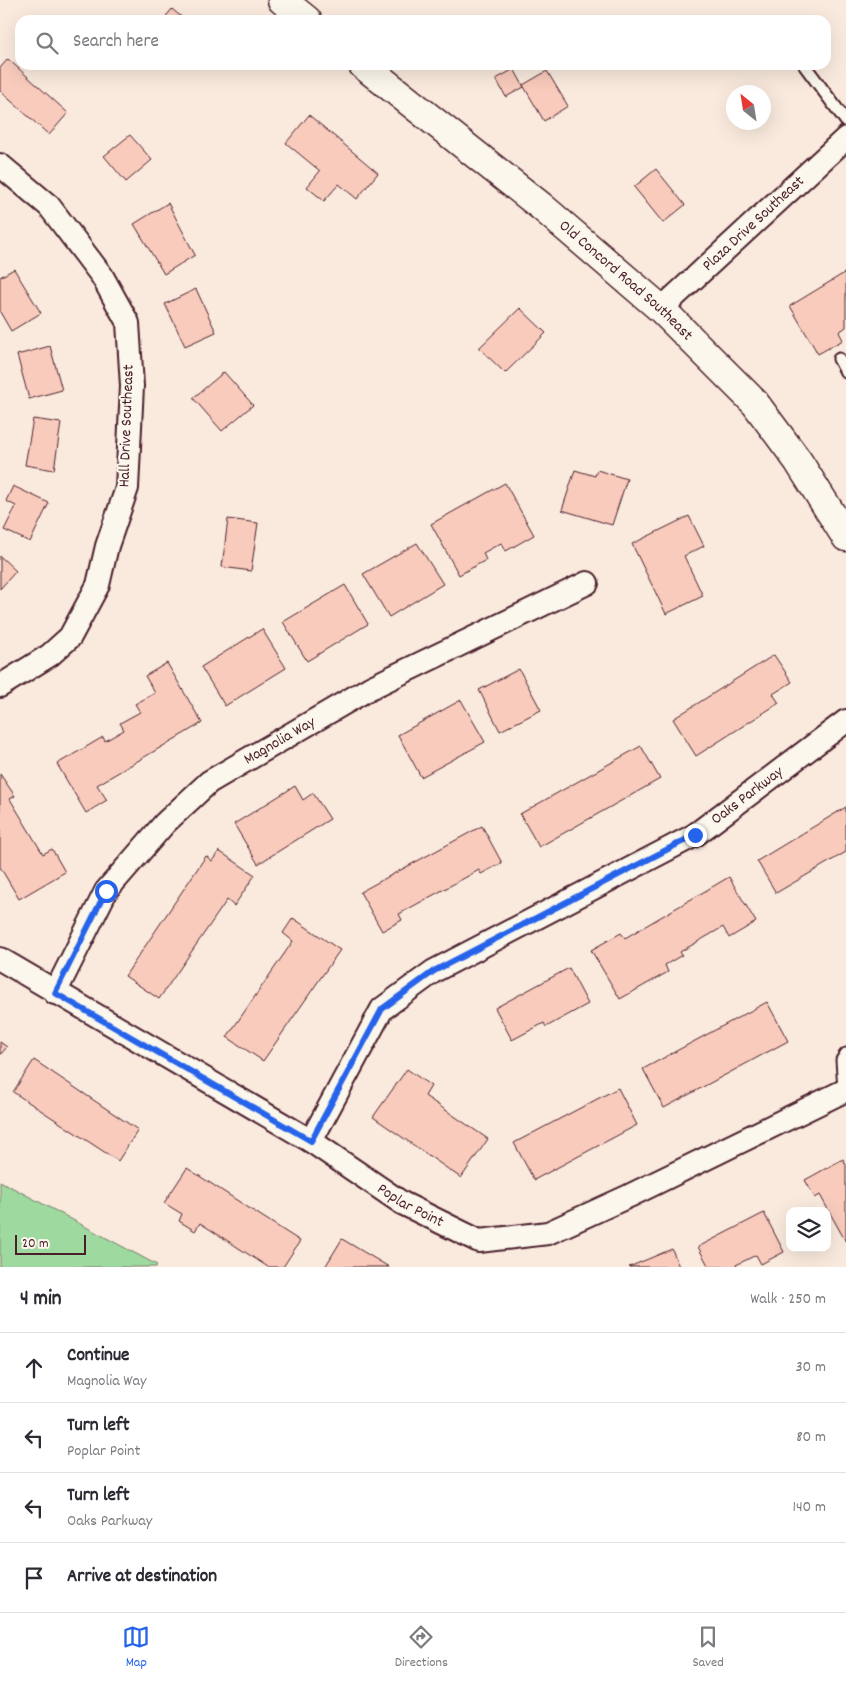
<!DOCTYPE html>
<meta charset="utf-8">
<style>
body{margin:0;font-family:Dekko,sans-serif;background:#f2f2f3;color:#2b2b33}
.controls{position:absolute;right:15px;bottom:15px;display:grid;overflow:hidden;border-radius:10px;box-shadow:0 5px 20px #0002}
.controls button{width:45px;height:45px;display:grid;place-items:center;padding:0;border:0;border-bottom:1px solid #e1e1e2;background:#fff;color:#2b2b33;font:25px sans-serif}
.compass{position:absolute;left:726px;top:85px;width:45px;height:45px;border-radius:50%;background:#fff;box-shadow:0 5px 20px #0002;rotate:330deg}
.scale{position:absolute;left:15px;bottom:12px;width:71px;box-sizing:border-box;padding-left:5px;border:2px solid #4a1f2b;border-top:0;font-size:14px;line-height:18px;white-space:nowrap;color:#4a1f2b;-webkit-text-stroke:4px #fbf7ec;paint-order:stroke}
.stop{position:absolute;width:15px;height:15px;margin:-11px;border:4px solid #2563eb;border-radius:50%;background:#fff}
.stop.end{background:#2563eb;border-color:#fff;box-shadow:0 1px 5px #0008}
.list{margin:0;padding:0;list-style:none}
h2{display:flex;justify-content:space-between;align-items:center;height:65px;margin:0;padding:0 20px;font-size:21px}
h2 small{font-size:16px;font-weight:400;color:#7c7c81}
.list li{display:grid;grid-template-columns:32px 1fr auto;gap:15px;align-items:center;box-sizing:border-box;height:70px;padding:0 20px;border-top:1px solid #e1e1e2}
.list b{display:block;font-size:19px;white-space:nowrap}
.list p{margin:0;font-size:16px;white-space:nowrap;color:#7c7c81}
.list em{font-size:16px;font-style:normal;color:#7c7c81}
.icon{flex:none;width:28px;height:28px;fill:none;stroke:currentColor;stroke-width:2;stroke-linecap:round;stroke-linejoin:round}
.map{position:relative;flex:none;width:846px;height:1267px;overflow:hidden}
.search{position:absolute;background:#fff;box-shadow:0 5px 20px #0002;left:15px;right:15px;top:15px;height:55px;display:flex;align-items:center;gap:12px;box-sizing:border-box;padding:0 18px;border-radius:15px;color:#7c7c81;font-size:19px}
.sheet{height:345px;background:#fff}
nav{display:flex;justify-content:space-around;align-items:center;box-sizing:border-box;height:70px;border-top:1px solid #e1e1e2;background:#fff;font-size:14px;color:#7c7c81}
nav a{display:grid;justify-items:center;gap:2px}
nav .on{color:#2563eb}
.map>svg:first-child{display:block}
.green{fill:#9ed99f;stroke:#747c65}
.building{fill:#f8cbbc;stroke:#4a1f2b}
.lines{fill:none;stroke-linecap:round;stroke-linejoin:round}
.service-casing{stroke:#4a1f2b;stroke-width:15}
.minor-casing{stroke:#4a1f2b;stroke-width:26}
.tertiary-casing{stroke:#4a1f2b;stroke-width:31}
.service{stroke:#fbf7ec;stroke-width:11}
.minor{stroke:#fbf7ec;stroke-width:22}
.tertiary{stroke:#fbf7ec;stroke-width:28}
.route{stroke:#2563eb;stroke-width:6}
.labels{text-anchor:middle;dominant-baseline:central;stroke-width:4;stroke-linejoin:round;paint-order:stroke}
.street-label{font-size:16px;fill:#4a1f2b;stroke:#fbf7ec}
</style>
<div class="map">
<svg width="846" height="1267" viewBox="0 0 846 1267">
<rect width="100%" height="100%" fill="#faeade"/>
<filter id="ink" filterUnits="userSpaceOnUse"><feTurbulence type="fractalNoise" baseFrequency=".02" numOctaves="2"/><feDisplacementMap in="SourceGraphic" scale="10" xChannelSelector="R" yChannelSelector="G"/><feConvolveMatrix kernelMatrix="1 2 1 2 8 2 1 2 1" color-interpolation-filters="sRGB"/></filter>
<g filter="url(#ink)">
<!-- green -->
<path class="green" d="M0,1181L157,1265L156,1267H0Z"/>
<!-- building -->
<g class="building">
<path d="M172,9L185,20H163Z"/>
<path d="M8,59L68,113L49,135L0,91V68Z"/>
<path d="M514,69L524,87L506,97L496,79Z"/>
<path d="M547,71L568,106L544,121L523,85Z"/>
<path d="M309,115L378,173L357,199L339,184L324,201L307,187L320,171L286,143Z"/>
<path d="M130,135L152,160L126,182L104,156Z"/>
<path d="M656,169L685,205L663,223L634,187Z"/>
<path d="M168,203L195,255L164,274L134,224Z"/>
<path d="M14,269L41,313L11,331L0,312V277Z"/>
<path d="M846,272V327L839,332L843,340L818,354L790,306Z"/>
<path d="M196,289L216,332L185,346L165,304Z"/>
<path d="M520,308L546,333L505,373L479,348Z"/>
<path d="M50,346L62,390L29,399L17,355Z"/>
<path d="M224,372L253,405L222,431L193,398Z"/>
<path d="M33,419L61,423L54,470L25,465Z"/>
<path d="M575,470L595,476L597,470L627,479L612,525L562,510Z"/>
<path d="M505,483L534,535L506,551L501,543L483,553L486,560L459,575L431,524Z"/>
<path d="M13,486L49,503L30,542L4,530L16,506L6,501Z"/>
<path d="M689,516L704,546L684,556L703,596L666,614L632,544Z"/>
<path d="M228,519L258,523L251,571L222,567Z"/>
<path d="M417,543L443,584L389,617L363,574Z"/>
<path d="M0,556L16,571L0,589Z"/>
<path d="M345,585L368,624L307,661L283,622Z"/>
<path d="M262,629L286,668L225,706L201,667Z"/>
<path d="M774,655L792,682L773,694L779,703L696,756L673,719Z"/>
<path d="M167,663L202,723L97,785L107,800L86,813L57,764L103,737L105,741L124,730L120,723L140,712L135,704L155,693L145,676Z"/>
<path d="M519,669L541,710L500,731L479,690Z"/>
<path d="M461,700L485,742L421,777L398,735Z"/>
<path d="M641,746L660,779L539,847L520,814Z"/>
<path d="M0,774L15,796L10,799L43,854L52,849L65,872L19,899L0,867Z"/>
<path d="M295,786L303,800L313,793L330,819L258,864L234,824Z"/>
<path d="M846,807V852L776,893L757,861Z"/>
<path d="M482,826L502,863L481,874L479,870L399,914L402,920L382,931L360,892Z"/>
<path d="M219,851L255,875L234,906L227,900L159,999L125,976L206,856L212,861Z"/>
<path d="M729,877L756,922L729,938L723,927L680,952L682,955L665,965L668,972L620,999L591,950L621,933L625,938Z"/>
<path d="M293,918L340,950L263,1061L227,1037L293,941L283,933Z"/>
<path d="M569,968L588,1004L546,1027L544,1023L512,1040L495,1008Z"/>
<path d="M767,1002L788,1041L664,1108L643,1069Z"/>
<path d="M0,1042L7,1047L0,1055Z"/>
<path d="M34,1060L138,1130L118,1161L13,1092Z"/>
<path d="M407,1069L431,1086L425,1096L488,1139L461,1178L373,1117Z"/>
<path d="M618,1088L637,1125L534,1180L514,1143Z"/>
<path d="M843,1159L846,1165V1242L820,1195L815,1198L805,1180Z"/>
<path d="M187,1168L300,1241L283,1267H268L200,1223L195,1231L179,1221L182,1214L164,1203Z"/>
<path d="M764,1213L784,1252L761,1264L756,1255L736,1265L737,1267H709L698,1247Z"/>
<path d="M342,1239L389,1267H325Z"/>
<path d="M672,1249L679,1267H629Z"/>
</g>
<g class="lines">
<defs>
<g id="service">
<path d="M805,66L846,121"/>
<path d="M839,359L846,372"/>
<path d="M844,1089L842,1060L846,1054"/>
</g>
<g id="minor">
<path d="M0,165L49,206L102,276L128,323L132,386L127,488L107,546L98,585L70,637L50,655L0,686"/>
<path id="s1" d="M661,309L846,138"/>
<path id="s2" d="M0,959L311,1141L402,1203L479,1241L548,1233L629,1196L846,1090"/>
<path id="s3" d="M55,993L106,891L165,823L209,782L370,688L587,583"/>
<path id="s4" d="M311,1141L382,1009L434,971L695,835L846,721"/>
</g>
<g id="tertiary">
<path d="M282,0L307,20"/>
<path id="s5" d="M363,65L542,207L661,309L755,403L798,461L846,537"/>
</g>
</defs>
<!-- service casing -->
<use href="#service" class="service-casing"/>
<!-- minor casing -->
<use href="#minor" class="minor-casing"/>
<!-- tertiary casing -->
<use href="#tertiary" class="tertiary-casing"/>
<!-- service -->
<use href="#service" class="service"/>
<!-- minor -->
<use href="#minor" class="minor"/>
<!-- tertiary -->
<use href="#tertiary" class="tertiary"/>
</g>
</g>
<g class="lines" filter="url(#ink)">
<!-- route -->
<path class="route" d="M106,891L55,993L311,1141L382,1009L434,971L695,835"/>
</g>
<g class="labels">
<!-- street labels -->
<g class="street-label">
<text stroke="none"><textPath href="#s1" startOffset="126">Plaza Drive Southeast</textPath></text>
<text stroke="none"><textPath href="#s5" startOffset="340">Old Concord Road Southeast</textPath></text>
<text transform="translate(127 426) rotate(-88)">Hall Drive Southeast</text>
<text stroke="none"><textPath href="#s3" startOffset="346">Magnolia Way</textPath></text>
<text stroke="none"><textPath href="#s4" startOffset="574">Oaks Parkway</textPath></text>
<text stroke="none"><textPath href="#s2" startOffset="479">Poplar Point</textPath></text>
</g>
</g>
</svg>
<div class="controls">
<button><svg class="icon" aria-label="layers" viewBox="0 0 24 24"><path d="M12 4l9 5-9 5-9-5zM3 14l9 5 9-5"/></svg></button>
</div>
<svg class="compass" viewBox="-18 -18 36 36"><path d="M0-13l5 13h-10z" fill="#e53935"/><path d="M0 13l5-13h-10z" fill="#7c7c81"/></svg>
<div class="scale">20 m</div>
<div class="stop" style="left:106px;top:891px"></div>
<div class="stop end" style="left:695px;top:835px"></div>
<div class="search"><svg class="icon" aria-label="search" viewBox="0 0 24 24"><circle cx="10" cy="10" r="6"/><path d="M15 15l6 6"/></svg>Search here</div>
</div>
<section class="sheet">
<h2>4 min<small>Walk · 250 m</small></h2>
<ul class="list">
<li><svg class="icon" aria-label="ahead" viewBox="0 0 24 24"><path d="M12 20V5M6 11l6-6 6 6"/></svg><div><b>Continue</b><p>Magnolia Way</p></div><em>30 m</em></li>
<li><svg class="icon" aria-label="left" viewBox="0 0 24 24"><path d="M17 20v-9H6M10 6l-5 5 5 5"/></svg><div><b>Turn left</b><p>Poplar Point</p></div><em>80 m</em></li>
<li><svg class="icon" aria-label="left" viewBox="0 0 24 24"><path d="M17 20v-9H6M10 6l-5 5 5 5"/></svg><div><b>Turn left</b><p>Oaks Parkway</p></div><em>140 m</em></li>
<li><svg class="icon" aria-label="arrive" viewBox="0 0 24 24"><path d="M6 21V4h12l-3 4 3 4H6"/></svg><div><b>Arrive at destination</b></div></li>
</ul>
</section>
<nav>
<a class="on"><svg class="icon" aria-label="map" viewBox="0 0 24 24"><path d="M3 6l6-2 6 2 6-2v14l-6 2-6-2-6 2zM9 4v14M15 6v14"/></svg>Map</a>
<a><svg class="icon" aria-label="directions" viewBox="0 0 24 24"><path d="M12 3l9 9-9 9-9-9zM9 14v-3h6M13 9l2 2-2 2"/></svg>Directions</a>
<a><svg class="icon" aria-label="saved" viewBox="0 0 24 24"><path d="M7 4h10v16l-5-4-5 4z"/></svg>Saved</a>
</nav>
